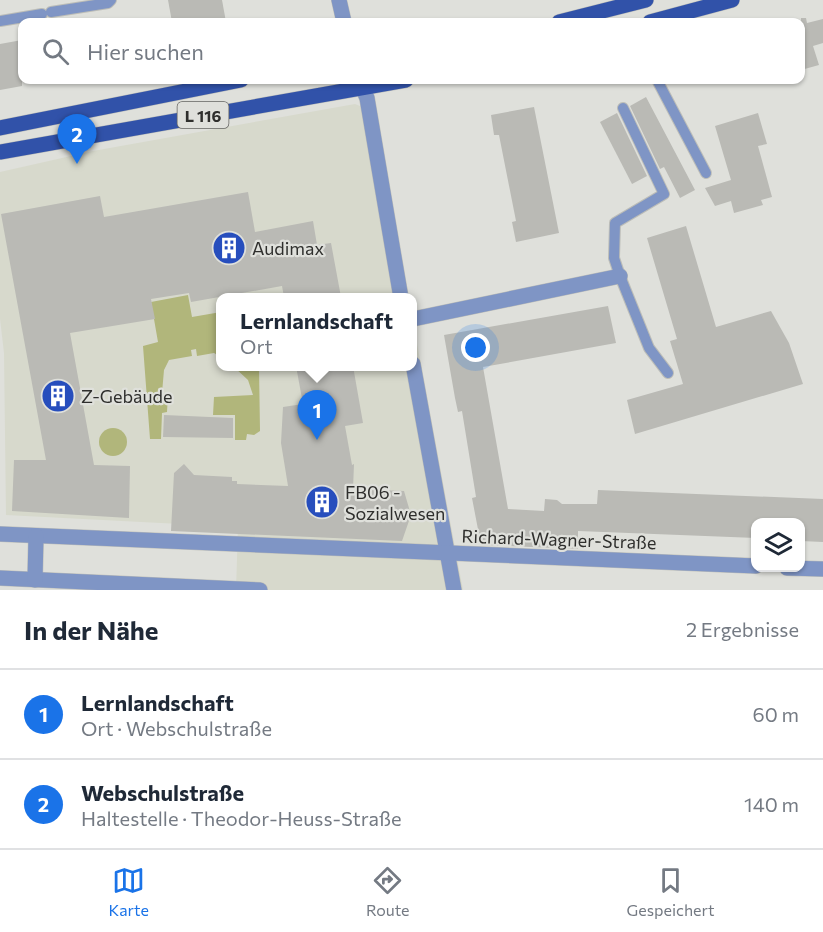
<!DOCTYPE html>
<html lang="de">
<meta charset="utf-8">
<style>
body{margin:0;font-family:Commissioner,sans-serif;background:#f6f6f7;color:#1f2937}
.controls{position:absolute;right:18px;bottom:18px;display:grid;overflow:hidden;border-radius:12px;box-shadow:0 2px 4px #0004}
.controls button{width:54px;height:54px;display:grid;place-items:center;padding:0;border:0;border-bottom:2px solid #e0e1e3;background:#fff;color:#1f2937;font:30px sans-serif}
.you{position:absolute;left:476px;top:348px;width:21px;height:21px;margin:-15px;border:4px solid #fff;border-radius:50%;background:#1a73e8;box-shadow:0 0 0 9px #1a73e833}
.badge{display:grid;place-items:center;width:39px;height:39px;border-radius:50%;background:#1a73e8;color:#fff;font-size:20px;font-weight:700}
.pin{position:absolute;translate:-50% -50px;filter:drop-shadow(0 2px 3px #0008)}
.pin::after{content:'';position:absolute;top:32px;width:21px;height:18px;background:inherit;clip-path:polygon(0 0,100% 0,50% 100%)}
.popup{position:absolute;left:216px;top:293px;width:201px;height:78px;box-sizing:border-box;display:grid;place-content:center;border-radius:12px;background:#fff;filter:drop-shadow(0 2px 4px #0005);font-size:20px;white-space:nowrap;color:#747a83}
.popup b{font-size:22px;color:#1f2937}
.popup::after{content:'';position:absolute;left:50%;top:100%;margin-left:-12px;border:12px solid transparent;border-top-color:#fff}
.list{margin:0;padding:0;list-style:none}
h2{display:flex;justify-content:space-between;align-items:center;height:78px;margin:0;padding:0 24px;font-size:26px}
h2 small{font-size:20px;font-weight:400;color:#747a83}
.list li{display:grid;grid-template-columns:39px 1fr auto;gap:18px;align-items:center;box-sizing:border-box;height:90px;padding:0 24px;border-top:2px solid #e0e1e3}
.list b{display:block;font-size:22px;white-space:nowrap}
.list p{margin:0;font-size:20px;white-space:nowrap;color:#747a83}
.list em{font-size:20px;font-style:normal;color:#747a83}
.icon{flex:none;width:33px;height:33px;fill:none;stroke:currentColor;stroke-width:2;stroke-linecap:round;stroke-linejoin:round}
.map{position:relative;flex:none;width:823px;height:590px;overflow:hidden}
.search{position:absolute;background:#fff;box-shadow:0 2px 4px #0004;left:18px;right:18px;top:18px;height:66px;display:flex;align-items:center;gap:15px;box-sizing:border-box;padding:0 21px;border-radius:12px;color:#747a83;font-size:22px}
.sheet{height:258px;background:#fff}
nav{display:flex;justify-content:space-around;align-items:center;box-sizing:border-box;height:84px;border-top:2px solid #e0e1e3;background:#fff;font-size:16px;color:#747a83}
nav a{display:grid;justify-items:center;gap:3px}
nav .on{color:#1a73e8}
.map>svg:first-child{display:block}
.built{fill:#d7d9cc}
.green{fill:#b1b67b}
.building{fill:#babab5}
.lines{fill:none;stroke-linecap:round;stroke-linejoin:round}
.lane-casing{stroke:#bcbdb8;stroke-width:12}
.street-casing{stroke:#bcbdb8;stroke-width:16}
.primary-casing{stroke:#bcbdb8;stroke-width:16}
.lane{stroke:#7f95c5;stroke-width:10}
.street{stroke:#7f95c5;stroke-width:15}
.primary{stroke:#3152a9;stroke-width:15}
.labels{text-anchor:middle;dominant-baseline:central;stroke-width:4.5;stroke-linejoin:round;paint-order:stroke}
.shield{fill:#dfe0db;stroke:#646461;stroke-width:1.5}
.shield-label{font-size:16px;font-weight:bold;fill:#2f2f2d}
.poi-label{font-size:18px;fill:#2f2f2d;stroke:#dfe0db;text-anchor:start}
.street-label{font-size:18px;fill:#2f2f2d;stroke:#dfe0db}
</style>
<div class="map">
<svg width="823" height="590" viewBox="0 0 823 590">
<rect width="100%" height="100%" fill="#dfe0db"/>
<!-- built -->
<path class="built" d="M355,104L375,112L409,297L221,298V366H413V322L463,590H236L238,527L6,515L4,353L0,319V172L93,151Z"/>
<!-- green -->
<g class="green">
<path d="M188,295L192,317L221,312V357L214,353L197,356L196,349L191,350L192,356L169,360L164,370L162,393L168,394L167,412L162,413L161,439H150L143,346L158,342L151,302Z"/>
<path d="M234,367H259L260,431L254,435L247,434L246,440H235V415H213L214,397L253,395L248,380Z"/>
<circle cx="113" cy="442" r="14"/>
</g>
<!-- building -->
<g class="building">
<path d="M168,0H222L226,22H172Z"/>
<path d="M801,18H806L807,23L823,19V43L813,46L819,65L801,70Z"/>
<path d="M22,40V86L0,90V44Z"/>
<path d="M646,97L695,190L680,198L664,167L660,169L630,106Z"/>
<path d="M534,107L559,233L516,242L512,222L516,221L499,135H494L491,115Z"/>
<path d="M617,113L647,176L632,184L600,122Z"/>
<path d="M758,113L767,144L758,146L772,197L761,200L763,205L734,213L731,201L715,206L705,188L731,180L715,126Z"/>
<path d="M248,192L255,232L313,221L317,245L331,243L341,297H284L282,286L191,302L189,293L151,299L155,319L70,333L94,465L130,466L129,518L12,511L14,460H46L1,214L100,196L104,217Z"/>
<path d="M686,226L716,327L771,311L789,343L803,384L635,434L627,400L683,384L670,341L677,339L647,238Z"/>
<path d="M608,306L616,343L483,367L508,509L544,511L545,499L557,500L562,504H597L598,490L823,499V542L801,541V522H756V538L578,531V549L481,545L472,498L476,497L462,411L458,412L455,398L444,335Z"/>
<path d="M296,366H353L363,423L345,426L352,465L354,464L353,489L404,491L411,515L402,541L171,531L174,473L184,464L194,475L232,477V481H237V484L288,486L281,443L283,407L303,404Z"/>
<path d="M164,415L233,418V438L163,437Z"/>
</g>
<g class="lines">
<defs>
<g id="lane">
<path d="M51,12L108,3L111,0"/>
<path d="M0,21L42,14"/>
<path d="M657,80L706,173"/>
<path d="M623,108L664,194L615,223L614,258L620,276L649,348L668,373"/>
</g>
<g id="street">
<path d="M339,0L344,22"/>
<path d="M359,80L367,98L401,298"/>
<path d="M413,319L620,276"/>
<path d="M413,364L454,590"/>
<path d="M0,534L756,566"/>
<path d="M787,568L823,569"/>
<path d="M0,578L260,590"/>
<path d="M35,580L36,536"/>
</g>
<g id="primary">
<path d="M559,22L646,0"/>
<path d="M650,22L732,0"/>
<path d="M0,128L241,80"/>
<path d="M0,152L406,80"/>
</g>
</defs>
<!-- lane casing -->
<use href="#lane" class="lane-casing"/>
<!-- street casing -->
<use href="#street" class="street-casing"/>
<!-- primary casing -->
<use href="#primary" class="primary-casing"/>
<!-- lane -->
<use href="#lane" class="lane"/>
<!-- street -->
<use href="#street" class="street"/>
<!-- primary -->
<use href="#primary" class="primary"/>
</g>
<!-- icons -->
<defs>
<symbol id="building-disc" viewBox="-11 -11 22 22"><circle r="9.5" fill="#274ebd" stroke="#dfe0db"/><path d="M-4-6H4V6H1V3H-1V6H-4ZM-2.5-4.3h1.7v1.8h-1.7ZM.8-4.3h1.7v1.8H.8ZM-2.5-1h1.7V.8h-1.7ZM.8-1h1.7V.8H.8Z" fill="#fff"/></symbol>
</defs>
<g fill-rule="evenodd">
<use href="#building-disc" x="210" y="229" width="38" height="38"/>
<use href="#building-disc" x="39" y="377" width="38" height="38"/>
<use href="#building-disc" x="303" y="483" width="38" height="38"/>
</g>
<g class="labels">
<!-- shield labels -->
<rect class="shield" x="177.5" y="102" width="51" height="26" rx="4.5"/>
<g class="shield-label">
<text x="203" y="115">L 116</text>
</g>
<!-- poi labels -->
<g class="poi-label">
<text x="252" y="248">Audimax</text>
<text x="81" y="396">Z-Gebäude</text>
<text x="345" y="492">FB06 -<tspan x="345" dy="21">Sozialwesen</tspan></text>
</g>
<!-- street labels -->
<g class="street-label">
<text transform="translate(559 539) rotate(2)">Richard-Wagner-Straße</text>
</g>
</g>
</svg>
<div class="controls">
<button><svg class="icon" aria-label="layers" viewBox="0 0 24 24"><path d="M12 4l9 5-9 5-9-5zM3 14l9 5 9-5"/></svg></button>
</div>
<div class="you"></div>
<div class="pin badge" style="left:317px;top:440px">1</div>
<div class="popup"><b>Lernlandschaft</b>Ort</div>
<div class="pin badge" style="left:77px;top:164px">2</div>
<div class="search"><svg class="icon" aria-label="search" viewBox="0 0 24 24"><circle cx="10" cy="10" r="6"/><path d="M15 15l6 6"/></svg>Hier suchen</div>
</div>
<section class="sheet">
<h2>In der Nähe<small>2 Ergebnisse</small></h2>
<ul class="list">
<li><span class="badge">1</span><div><b>Lernlandschaft</b><p>Ort · Webschulstraße</p></div><em>60 m</em></li>
<li><span class="badge">2</span><div><b>Webschulstraße</b><p>Haltestelle · Theodor-Heuss-Straße</p></div><em>140 m</em></li>
</ul>
</section>
<nav>
<a class="on"><svg class="icon" aria-label="map" viewBox="0 0 24 24"><path d="M3 6l6-2 6 2 6-2v14l-6 2-6-2-6 2zM9 4v14M15 6v14"/></svg>Karte</a>
<a><svg class="icon" aria-label="directions" viewBox="0 0 24 24"><path d="M12 3l9 9-9 9-9-9zM9 14v-3h6M13 9l2 2-2 2"/></svg>Route</a>
<a><svg class="icon" aria-label="saved" viewBox="0 0 24 24"><path d="M7 4h10v16l-5-4-5 4z"/></svg>Gespeichert</a>
</nav>
